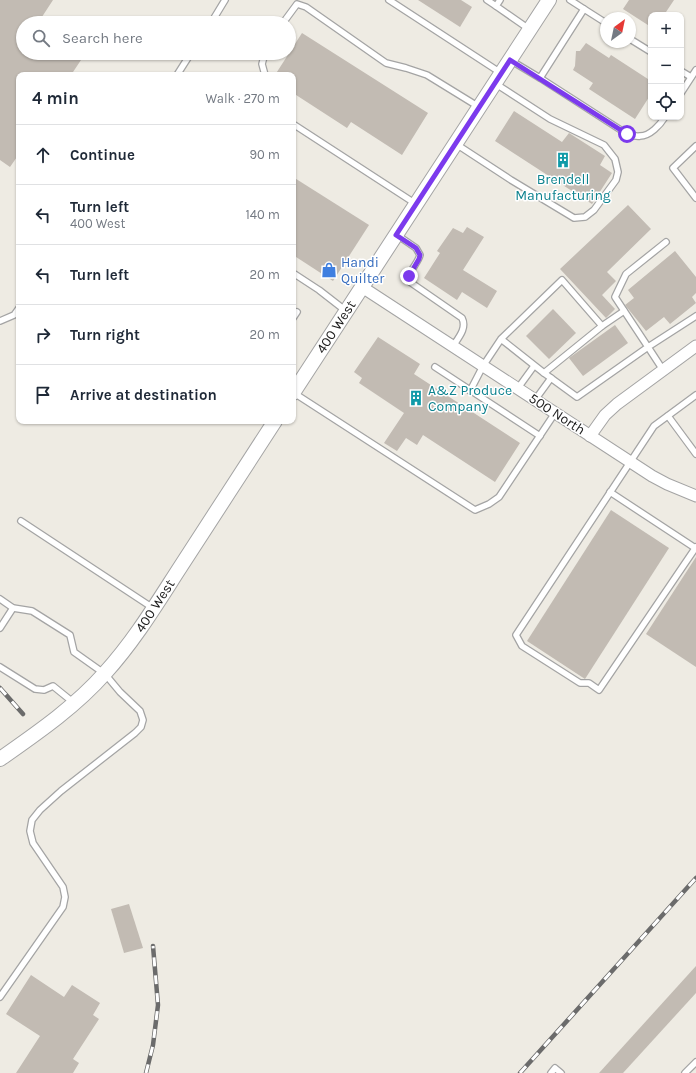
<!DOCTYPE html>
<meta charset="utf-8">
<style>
body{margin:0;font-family:Karla,sans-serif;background:#f6f6f7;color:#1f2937}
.controls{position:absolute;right:12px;top:12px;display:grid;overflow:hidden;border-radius:8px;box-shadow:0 1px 3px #0004}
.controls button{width:36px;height:36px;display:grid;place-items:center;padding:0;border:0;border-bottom:1px solid #e0e1e3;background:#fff;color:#1f2937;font:20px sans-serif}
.compass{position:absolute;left:600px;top:12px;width:36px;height:36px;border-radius:50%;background:#fff;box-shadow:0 1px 3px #0004;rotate:33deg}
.stop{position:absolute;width:12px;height:12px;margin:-9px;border:3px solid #7c3aed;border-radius:50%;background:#fff}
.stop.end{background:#7c3aed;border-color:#fff;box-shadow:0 1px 4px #0008}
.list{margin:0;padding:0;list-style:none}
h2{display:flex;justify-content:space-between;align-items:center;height:52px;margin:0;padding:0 16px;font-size:17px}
h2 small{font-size:13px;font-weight:400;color:#747a83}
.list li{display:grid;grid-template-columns:26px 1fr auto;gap:12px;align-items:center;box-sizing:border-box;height:60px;padding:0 16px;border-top:1px solid #e0e1e3}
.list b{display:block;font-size:15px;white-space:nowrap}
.list p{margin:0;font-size:13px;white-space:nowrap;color:#747a83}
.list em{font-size:13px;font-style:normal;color:#747a83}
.icon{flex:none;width:22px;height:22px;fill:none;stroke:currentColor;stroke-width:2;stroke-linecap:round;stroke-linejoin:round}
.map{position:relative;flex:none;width:696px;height:1073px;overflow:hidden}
.search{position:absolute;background:#fff;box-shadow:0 1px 3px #0004;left:16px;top:16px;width:280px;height:44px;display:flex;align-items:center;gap:10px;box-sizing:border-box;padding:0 14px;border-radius:22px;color:#747a83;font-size:15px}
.panel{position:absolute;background:#fff;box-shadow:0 1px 3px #0004;left:16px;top:72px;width:280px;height:352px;border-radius:8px}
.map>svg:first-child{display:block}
.building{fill:#c2bbb3}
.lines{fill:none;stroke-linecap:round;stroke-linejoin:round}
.service-casing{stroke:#a4a4a4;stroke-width:8}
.minor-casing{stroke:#a4a4a4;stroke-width:13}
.tertiary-casing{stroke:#a4a4a4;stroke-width:16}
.service{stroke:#fff;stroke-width:5.5}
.minor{stroke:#fff;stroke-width:11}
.tertiary{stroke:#fff;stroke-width:14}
.rail-casing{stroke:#6b6b6b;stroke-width:4.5}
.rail{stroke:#fff;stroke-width:3;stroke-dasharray:9;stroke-linecap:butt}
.route{stroke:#7c3aed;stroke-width:5}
.labels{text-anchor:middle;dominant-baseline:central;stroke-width:3;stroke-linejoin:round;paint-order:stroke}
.culture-label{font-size:14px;fill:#0d838f;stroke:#fff}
.shop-label{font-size:14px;fill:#366cbe;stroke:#fff;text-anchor:start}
.street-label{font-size:14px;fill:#1d1d1d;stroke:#fff}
</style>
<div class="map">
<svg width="696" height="1073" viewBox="0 0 696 1073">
<rect width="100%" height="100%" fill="#eeebe3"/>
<!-- building -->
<g class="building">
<path d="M0,0H53L38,23H23V53H70L81,60L71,75H19V154L10,167L0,160Z"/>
<path d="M418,0H461L472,7L460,27Z"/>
<path d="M629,0H674L664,15H651V27L623,9Z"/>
<path d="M302,33L428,113L402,155L351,122L347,128L293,93V75H275Z"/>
<path d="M586,43L609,58L611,55L651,81V94L635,119L589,89L593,83L573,70L575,66L576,51H580Z"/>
<path d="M514,111L562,142L569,133L605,156L600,165L612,173L592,204L495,141Z"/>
<path d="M293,177L369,225L333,281L293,255Z"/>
<path d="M628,205L651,229L607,272L616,281L602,295L615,309L606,318L560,269Z"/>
<path d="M467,227L484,237L463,270L497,291L487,308L462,292L457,300L424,278L440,253L437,251L453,228L463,233Z"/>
<path d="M675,251L696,277V293L692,297L696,303L670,324L664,317L646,331L625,305L634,298L628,290Z"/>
<path d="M553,309L576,333L549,359L526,336Z"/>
<path d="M615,325L628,343L583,376L569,358Z"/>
<path d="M378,337L420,364L414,374L520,443L495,482L423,435L417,445L406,438L397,451L384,443L404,413L359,383L362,378L354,372Z"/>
<path d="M611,510L669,548L585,679L527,641Z"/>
<path d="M696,557V667L646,634Z"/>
<path d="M129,904L143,948L124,953L111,909Z"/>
<path d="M696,966V993L623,1073H599Z"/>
<path d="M31,975L64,997L72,985L100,1003L93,1015L99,1019L73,1059L79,1063L73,1073H16L40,1036L6,1014Z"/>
</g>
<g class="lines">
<defs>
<g id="service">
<path d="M389,0L501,73"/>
<path d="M487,0L496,6"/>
<path d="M500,0L496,6L529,29"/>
<path d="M584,9L606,23"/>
<path d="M211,23L225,0"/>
<path d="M283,23L297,4L306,7L386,63L406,68L427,75L479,107"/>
<path d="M630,39L651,52"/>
<path d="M265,53L262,64L265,75"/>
<path d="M510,60L540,78L584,9L570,0"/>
<path d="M681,71L691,77"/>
<path d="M177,75L191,53"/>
<path d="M540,78L627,134C631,135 636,137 640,136C650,136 660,125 665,117"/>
<path d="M681,93L696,70"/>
<path d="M293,124L416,204"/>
<path d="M456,144L511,180L574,218L585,217L594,210L616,180L618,172L615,159L604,145L550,119L496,84"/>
<path d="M696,146L673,168L696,198"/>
<path d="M397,235L416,248L420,255C418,264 406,273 410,282L462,318C467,328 459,337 453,346"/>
<path d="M293,273L319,290L346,311"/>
<path d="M293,318L297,312"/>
<path d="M0,321L14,315L19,308"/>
<path d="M602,326L624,311"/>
<path d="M435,367L540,436"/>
<path d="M663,370L648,347L696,316"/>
<path d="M544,373L577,397L648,347L615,297L626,274L666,242"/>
<path d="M518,388L534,366"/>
<path d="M470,391L483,366L501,339L562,280L602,326L544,373L501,339"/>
<path d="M294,393L475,510L489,504L499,497L555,413"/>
<path d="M696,395L654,426L516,635L522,646L580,683H589L599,690L696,547"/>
<path d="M535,400L551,378"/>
<path d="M668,416L696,454"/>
<path d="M610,492L695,548"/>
<path d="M21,521L153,608"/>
<path d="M0,599L13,608L32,611L70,635L74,652L105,674L120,692L140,711L143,720L141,727L135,733L61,791L40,810L32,820L30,831L33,843L63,887L65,897L63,907L0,997"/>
<path d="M0,628L13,608"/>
<path d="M0,667L35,689L44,690L53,686L74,703"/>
<path d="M551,1073L555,1068L561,1073"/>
<path d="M685,1073L696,1062"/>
</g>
<g id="minor">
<path d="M362,287L652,476L667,484L696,496"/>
<path d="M590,436L605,415L617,404L696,346"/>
</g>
<g id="tertiary">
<path d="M293,393L549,0"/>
<path d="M0,759C37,733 75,707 105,673C135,640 157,603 181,566C212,518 244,469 275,421"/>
</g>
</defs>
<!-- service casing -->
<use href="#service" class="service-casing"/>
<!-- minor casing -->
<use href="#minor" class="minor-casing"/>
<!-- tertiary casing -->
<use href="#tertiary" class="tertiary-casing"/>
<!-- service -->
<use href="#service" class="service"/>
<!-- minor -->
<use href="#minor" class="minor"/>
<!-- tertiary -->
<use href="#tertiary" class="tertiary"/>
<defs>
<g id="rail">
<path d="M0,688L23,714"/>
<path d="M146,1073L153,1045L158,1005L153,946"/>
<path d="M520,1073L696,878"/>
</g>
</defs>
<!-- rail casing -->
<use href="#rail" class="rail-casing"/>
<!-- rail -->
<use href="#rail" class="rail"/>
</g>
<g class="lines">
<!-- route -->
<path class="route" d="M409,276L419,259L420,255L416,248L396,235L510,60L627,134"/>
</g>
<!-- icons -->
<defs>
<symbol id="building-bare" viewBox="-9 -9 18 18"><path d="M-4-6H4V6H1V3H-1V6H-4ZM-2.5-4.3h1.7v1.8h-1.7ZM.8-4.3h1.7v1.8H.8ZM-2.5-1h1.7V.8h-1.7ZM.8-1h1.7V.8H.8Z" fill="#0f9aa8" stroke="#fff" stroke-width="2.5" paint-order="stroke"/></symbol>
<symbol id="shop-bare" viewBox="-9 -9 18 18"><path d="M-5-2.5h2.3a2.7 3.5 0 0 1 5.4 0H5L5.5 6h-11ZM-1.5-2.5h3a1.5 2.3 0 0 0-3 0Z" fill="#3f7fe0" stroke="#fff" stroke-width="2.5" paint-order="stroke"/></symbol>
</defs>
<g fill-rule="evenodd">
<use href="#building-bare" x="552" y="149" width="22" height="22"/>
<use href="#shop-bare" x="318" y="259" width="22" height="22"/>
<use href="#building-bare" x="405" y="387" width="22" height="22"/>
</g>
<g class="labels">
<!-- culture labels -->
<g class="culture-label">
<text x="563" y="179">Brendell<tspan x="563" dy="16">Manufacturing</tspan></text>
<text x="428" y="390" text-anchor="start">A&amp;Z Produce<tspan x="428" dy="16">Company</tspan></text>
</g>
<!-- shop labels -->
<g class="shop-label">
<text x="341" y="262">Handi<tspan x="341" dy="16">Quilter</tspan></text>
</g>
<!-- street labels -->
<g class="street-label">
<text transform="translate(336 327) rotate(-57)">400 West</text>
<text transform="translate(557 414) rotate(33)">500 North</text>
<text transform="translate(155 606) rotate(-57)">400 West</text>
</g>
</g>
</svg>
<div class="controls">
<button>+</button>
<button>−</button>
<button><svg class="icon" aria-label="locate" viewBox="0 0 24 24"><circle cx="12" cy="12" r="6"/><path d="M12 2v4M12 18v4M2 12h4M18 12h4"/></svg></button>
</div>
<svg class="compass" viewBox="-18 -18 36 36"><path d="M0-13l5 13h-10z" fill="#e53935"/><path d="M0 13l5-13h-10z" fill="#747a83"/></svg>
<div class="stop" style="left:627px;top:134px"></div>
<div class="stop end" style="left:409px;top:276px"></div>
<div class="search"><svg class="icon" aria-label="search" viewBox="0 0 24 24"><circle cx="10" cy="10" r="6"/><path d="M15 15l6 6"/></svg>Search here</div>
<section class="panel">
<h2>4 min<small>Walk · 270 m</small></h2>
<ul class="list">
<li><svg class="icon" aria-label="ahead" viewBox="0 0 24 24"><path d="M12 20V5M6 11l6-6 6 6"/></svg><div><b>Continue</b></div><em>90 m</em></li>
<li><svg class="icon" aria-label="left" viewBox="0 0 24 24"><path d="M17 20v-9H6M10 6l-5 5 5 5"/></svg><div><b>Turn left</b><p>400 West</p></div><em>140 m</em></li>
<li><svg class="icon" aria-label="left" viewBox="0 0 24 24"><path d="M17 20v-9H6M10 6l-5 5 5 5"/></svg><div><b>Turn left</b></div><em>20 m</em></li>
<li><svg class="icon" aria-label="right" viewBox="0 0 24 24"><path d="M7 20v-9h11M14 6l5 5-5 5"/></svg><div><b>Turn right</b></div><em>20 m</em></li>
<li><svg class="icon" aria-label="arrive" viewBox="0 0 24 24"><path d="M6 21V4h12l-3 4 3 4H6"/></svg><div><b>Arrive at destination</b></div></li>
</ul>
</section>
</div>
